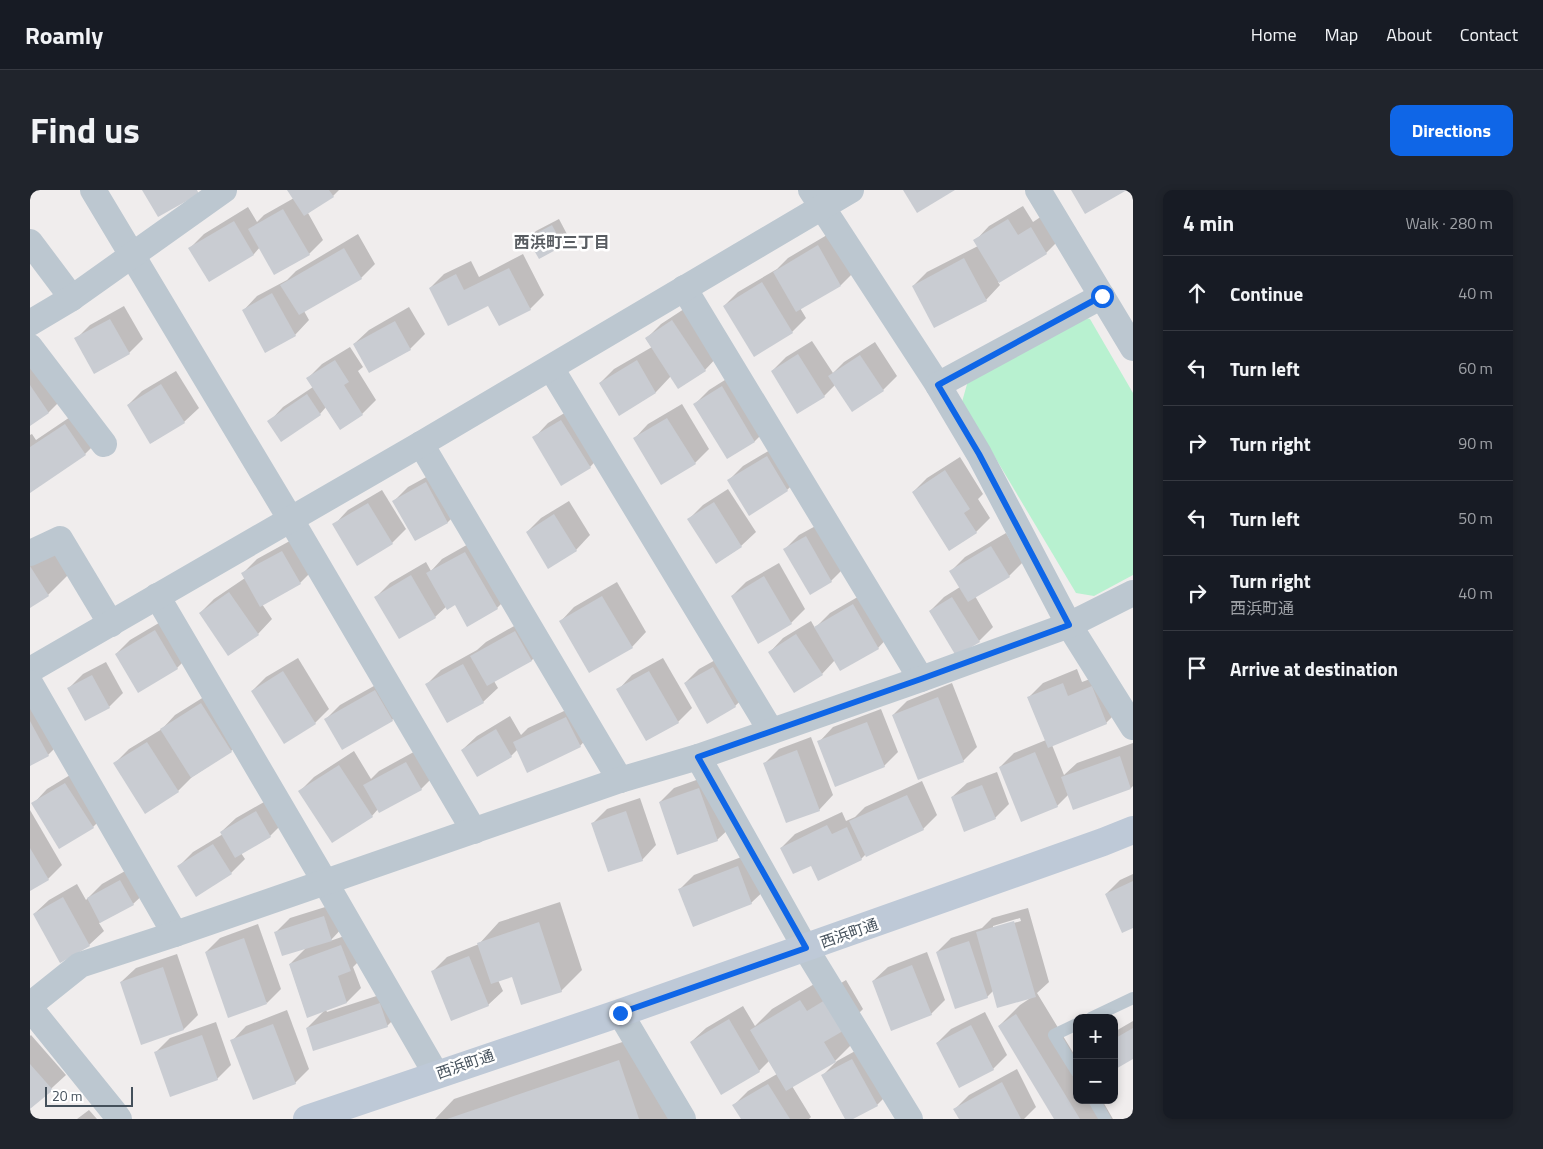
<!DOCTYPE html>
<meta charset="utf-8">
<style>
body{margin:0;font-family:"Titillium Web","Noto Sans JP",sans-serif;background:#20242c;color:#f1f3f6}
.controls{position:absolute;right:15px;bottom:15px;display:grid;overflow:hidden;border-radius:10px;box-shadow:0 2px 8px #0003}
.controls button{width:45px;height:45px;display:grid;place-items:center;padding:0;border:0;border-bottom:1px solid #363941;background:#171b24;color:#f1f3f6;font:25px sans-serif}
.scale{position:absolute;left:15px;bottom:12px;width:88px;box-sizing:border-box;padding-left:5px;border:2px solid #44505b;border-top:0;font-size:14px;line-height:18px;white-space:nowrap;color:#44505b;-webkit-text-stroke:4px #fff;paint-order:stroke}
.stop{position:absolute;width:15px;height:15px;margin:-11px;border:4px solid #0f66e7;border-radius:50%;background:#fff}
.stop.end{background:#0f66e7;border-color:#fff;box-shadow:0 1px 5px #0008}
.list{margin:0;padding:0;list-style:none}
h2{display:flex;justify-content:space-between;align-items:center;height:65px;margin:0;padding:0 20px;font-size:21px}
h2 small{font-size:16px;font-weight:400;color:#9ea1a6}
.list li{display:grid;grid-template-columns:32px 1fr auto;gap:15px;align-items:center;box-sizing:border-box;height:75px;padding:0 20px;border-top:1px solid #363941}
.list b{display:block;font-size:19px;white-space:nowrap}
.list p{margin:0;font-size:16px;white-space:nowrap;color:#9ea1a6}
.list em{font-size:16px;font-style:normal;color:#9ea1a6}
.icon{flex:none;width:28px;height:28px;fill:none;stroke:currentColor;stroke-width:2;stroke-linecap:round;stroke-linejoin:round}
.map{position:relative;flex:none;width:1103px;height:929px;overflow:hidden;border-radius:10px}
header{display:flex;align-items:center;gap:30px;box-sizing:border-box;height:70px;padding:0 25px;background:#171b24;border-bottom:1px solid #363941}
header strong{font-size:24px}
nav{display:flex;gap:28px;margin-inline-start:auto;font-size:18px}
.intro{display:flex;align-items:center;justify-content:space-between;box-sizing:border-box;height:120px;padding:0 30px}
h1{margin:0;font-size:35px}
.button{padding:12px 22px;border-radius:10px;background:#0f66e7;color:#fff;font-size:18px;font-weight:700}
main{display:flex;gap:30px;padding:0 30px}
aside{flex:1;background:#171b24;border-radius:10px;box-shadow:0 2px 8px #0003}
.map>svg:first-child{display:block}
.green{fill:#b8f1d0}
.shadow{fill:#0003;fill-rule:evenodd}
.building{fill:#c9ccd2}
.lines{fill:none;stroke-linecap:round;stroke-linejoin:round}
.lane{stroke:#bcc7d0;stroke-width:12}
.street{stroke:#bcc7d0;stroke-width:26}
.secondary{stroke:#bec9d7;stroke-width:28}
.route{stroke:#0f66e7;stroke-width:6}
.labels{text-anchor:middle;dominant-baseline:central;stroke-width:5;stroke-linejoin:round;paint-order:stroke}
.street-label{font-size:15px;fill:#44505b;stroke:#fff}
.neighbourhood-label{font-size:16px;font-weight:bold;fill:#595d62;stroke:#fff}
</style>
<header>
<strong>Roamly</strong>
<nav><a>Home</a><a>Map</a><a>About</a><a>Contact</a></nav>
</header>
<div class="intro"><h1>Find us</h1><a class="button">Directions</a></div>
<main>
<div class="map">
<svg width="1103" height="929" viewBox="0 0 1103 929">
<rect width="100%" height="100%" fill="#f0eded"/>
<!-- green -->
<path class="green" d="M1045,125L1060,129L1103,203V385L1064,406L1046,403L932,212L939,187Z"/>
<!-- shadow -->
<g class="shadow">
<path d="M259,0H309L303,6L278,23L293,50L279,64L230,57L224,64L179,90L160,58L174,44L218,17L227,32L234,25L264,8Z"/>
<path d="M993,16L1003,32L1015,24L1030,49L1016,63L968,92L970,95L956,110L883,96L897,82L948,56L945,51L959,36Z"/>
<path d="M529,29L539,48L532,55L510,68L499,48L506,41Z"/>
<path d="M802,42L825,81L811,95L770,118L776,128L762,142L694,116L708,102L747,79L758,68Z"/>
<path d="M328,44L345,74L331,88L274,121L279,130L265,145L213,121L227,106L257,90L266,81Z"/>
<path d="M493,64L514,105L500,119L459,114L400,98L414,84L441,71L449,87Z"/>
<path d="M94,116L113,149L99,163L46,149L60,135Z"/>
<path d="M379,117L395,144L380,159L340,181L324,154L339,140Z"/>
<path d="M657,117L689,165L675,180L649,197L641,186L626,202L589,224L570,193L584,179L622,157L616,149L631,134Z"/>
<path d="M782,151L803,183L814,172L845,152L867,186L853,200L805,195L794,206L742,181L756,167Z"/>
<path d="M320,157L333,177L328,181L346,210L332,224L296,217L290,224L239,232L253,217L283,197L278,188L292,174Z"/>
<path d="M0,161L33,208L19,222L0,235Z"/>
<path d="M146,181L169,218L154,232L121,253L98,215L112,201Z"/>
<path d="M706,183L739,237L725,251L697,267L665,214L679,200Z"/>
<path d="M652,214L679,259L665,273L604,249L618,234Z"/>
<path d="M546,216L574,262L560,277L532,294L504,248L518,233Z"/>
<path d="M49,221L69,250L55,264L0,301V245L2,244L6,250Z"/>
<path d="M752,253L772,286L757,300L699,290L713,276Z"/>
<path d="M930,267L953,304L948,309L960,328L946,342L883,302L897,288Z"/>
<path d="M411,279L432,318L418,332L385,350L364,311L378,297Z"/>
<path d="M698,299L726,342L711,356L659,329L673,315Z"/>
<path d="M352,300L376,339L362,353L304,335L318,320Z"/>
<path d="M539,311L560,345L546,360L497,342L511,328Z"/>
<path d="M791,333L816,376L801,391L780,403L755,359L769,345Z"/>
<path d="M976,343L993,372L979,386L945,406L963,437L949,451L900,421L914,407L930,397L921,381L935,367Z"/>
<path d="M267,347L284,379L270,393L232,414L242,429L228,444L198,464L170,423L184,409L215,388L212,384L227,369Z"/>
<path d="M449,348L481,404L467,418L425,414L417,416L405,427L346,407L360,393L396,372L401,381L412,369Z"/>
<path d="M18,351L39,384L18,405L0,416V362Z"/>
<path d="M749,373L775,419L761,433L702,406L716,392Z"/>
<path d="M587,392L616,442L602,457L530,432L544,417Z"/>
<path d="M838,401L862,443L848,458L810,479L805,470L792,484L739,463L753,448L781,431L785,438L800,423Z"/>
<path d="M139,427L161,464L147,478L86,464L100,450Z"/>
<path d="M500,427L516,456L502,470L464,491L468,498L453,512L417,532L397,494L411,480L447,460L456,452Z"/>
<path d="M698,463L720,502L705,516L655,493L669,479Z"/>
<path d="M268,468L299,519L285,533L222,501L236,487Z"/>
<path d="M633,468L662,518L648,532L588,500L602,485Z"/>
<path d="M76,472L93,503L79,517L38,499L53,484Z"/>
<path d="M1047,479L1052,492L1076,483L1090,519L1076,533L1022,555L1034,585L1047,573L1103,553V596L1101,598L1039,604L1027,616L970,577L984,563L1016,550L999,507L1013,493Z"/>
<path d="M360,487L376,516L362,530L296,529L310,515Z"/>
<path d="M922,493L947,557L933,571L863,525L877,511Z"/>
<path d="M185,500L215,547L201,561L162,587L148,601L85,573L99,559L132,539L145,525Z"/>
<path d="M551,513L564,541L550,556L487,560L481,566L432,560L447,546L480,526L491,545L498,538Z"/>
<path d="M0,515L32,551L18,565L0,575Z"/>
<path d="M851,519L868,562L854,576L789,552L803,537Z"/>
<path d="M781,547L803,605L789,620L735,573L749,559Z"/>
<path d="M391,558L405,585L391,599L348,619L342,626L270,601L284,587L324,561L341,589L349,581Z"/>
<path d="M50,579L77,623L63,637L3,614L17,599Z"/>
<path d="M967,582L979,614L965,628L922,607L937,593Z"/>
<path d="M683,584L702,636L687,650L630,612L644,598Z"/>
<path d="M892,591L907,625L893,639L836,664L831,669L782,674L751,658L765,644L812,622L816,631L825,627L835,617Z"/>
<path d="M241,608L254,632L240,646L211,663L215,669L201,683L149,676L163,662L193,644L191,642L206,628Z"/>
<path d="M610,608L626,655L612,670L563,633L577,619Z"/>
<path d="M0,620L32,675L18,689L0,700Z"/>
<path d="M722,663L736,699L721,713L650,699L664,685Z"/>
<path d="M104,676L118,700L103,714L69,733L74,741L59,755L4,724L19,710L47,694L56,710L72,694Z"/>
<path d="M1103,684V737L1093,741L1076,704L1090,690Z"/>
<path d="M530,712L552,780L531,801L482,786L468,790L473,801L458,815L403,781L417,767L449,754L469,732Z"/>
<path d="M308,713L315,735L300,751L326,742L334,766L323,777L331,798L317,812L296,820L297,822L365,800L371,822L357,836L277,838L295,820L260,774L277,757L246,742L260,728Z"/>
<path d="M998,718L1019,792L1007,803L1047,869V910H1072L1083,929H1025L969,836L990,815L1002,807L964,800L957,807L907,762L921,748L952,738L962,728ZM990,728L991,731L963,739V736Z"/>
<path d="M228,734L251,799L237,813L176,762L190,748Z"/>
<path d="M897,762L915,810L901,824L843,791L858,777Z"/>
<path d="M147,764L168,825L154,839L112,853L91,792L106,778Z"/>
<path d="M791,790L798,801L816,790L833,819L817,835L826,850L805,871L762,896L781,927L779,929H712L704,915L718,901L747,884L739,871L729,881L661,852L676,838L713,816L725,836L742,819Z"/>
<path d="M257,820L279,879L265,893L202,851L216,836Z"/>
<path d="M955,822L977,865L963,879L907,853L921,839Z"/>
<path d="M1103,831V867L1084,879V842Z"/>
<path d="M186,832L201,875L187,889L126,862L140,848Z"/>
<path d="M616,844L645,929H405L424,909Z"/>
<path d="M1,845L36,885L0,918V846Z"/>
<path d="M836,855L861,901L847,915L820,929H817L793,885L807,871Z"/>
<path d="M987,879L1006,917L994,929H930L925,919L939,905Z"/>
<path d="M59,920L67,929H47Z"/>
</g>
<!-- building -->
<g class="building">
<path d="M112,0H167L169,4L128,27Z"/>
<path d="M257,0H299L304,7L274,26Z"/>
<path d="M873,0H925L887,23Z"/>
<path d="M1041,0H1097L1055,24Z"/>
<path d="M253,19L280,65L244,85L218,39Z"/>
<path d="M978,29L988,45L1001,37L1017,64L969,93L943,50Z"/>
<path d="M204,31L224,65L179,92L158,58Z"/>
<path d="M522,35L533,56L509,69L497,48Z"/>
<path d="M788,55L811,96L766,122L743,82Z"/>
<path d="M314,58L332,89L269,125L250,95Z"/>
<path d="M934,68L957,111L904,138L882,96Z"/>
<path d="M479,78L501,120L469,136L458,116L418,136L399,98L426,84L434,100Z"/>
<path d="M732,92L763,143L724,167L693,116Z"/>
<path d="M242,103L266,146L235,163L212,120Z"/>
<path d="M80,129L100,164L64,184L44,148Z"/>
<path d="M642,130L676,181L648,199L615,148Z"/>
<path d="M365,131L381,160L339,183L323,154Z"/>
<path d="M768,164L795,207L767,224L741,181Z"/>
<path d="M830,165L854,201L822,222L798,186Z"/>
<path d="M305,170L319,192L314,195L333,225L310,240L276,188Z"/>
<path d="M607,170L626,203L589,226L569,193Z"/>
<path d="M131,194L155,233L120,254L97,215Z"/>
<path d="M0,195L19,223L0,236Z"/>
<path d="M692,196L725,252L697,269L663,214Z"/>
<path d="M277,204L291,225L251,252L237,231Z"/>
<path d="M637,228L666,274L631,295L603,248Z"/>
<path d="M531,230L561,278L531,296L502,247Z"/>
<path d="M35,234L56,265L0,303V257Z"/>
<path d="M737,266L758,301L719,326L697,290Z"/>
<path d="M915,280L940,319L934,323L947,343L919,361L882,302Z"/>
<path d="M396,292L418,333L385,351L362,311Z"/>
<path d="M684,312L712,357L686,374L657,329Z"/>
<path d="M338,313L363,354L327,376L302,334Z"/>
<path d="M524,324L547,361L518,379L496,342Z"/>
<path d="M776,346L802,392L780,405L753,359Z"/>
<path d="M961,356L980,387L938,412L919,381Z"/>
<path d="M252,361L271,394L230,417L211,383Z"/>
<path d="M435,362L468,419L437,437L425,415L417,420L396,383Z"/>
<path d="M0,376L19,406L0,418Z"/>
<path d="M381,385L406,428L369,449L344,407Z"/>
<path d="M734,386L762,434L728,454L701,406Z"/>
<path d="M199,402L229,445L198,466L169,423Z"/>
<path d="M572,406L603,458L559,483L529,431Z"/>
<path d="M922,407L950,452L926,466L899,421Z"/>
<path d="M823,414L849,459L810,481L784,437Z"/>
<path d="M125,440L148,479L108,503L85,464Z"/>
<path d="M485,441L502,471L457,496L440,466Z"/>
<path d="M766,444L793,485L764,503L738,462Z"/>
<path d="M433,474L454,513L417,533L395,494Z"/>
<path d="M683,477L706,517L677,534L654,493Z"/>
<path d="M253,481L286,534L254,554L221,501Z"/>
<path d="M619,481L649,533L616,551L586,499Z"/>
<path d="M62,485L80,518L55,531L37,498Z"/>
<path d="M1033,493L1038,506L1062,496L1077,534L1018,558L997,507Z"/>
<path d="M345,500L363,531L312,560L294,529Z"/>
<path d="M908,507L934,572L888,590L862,525Z"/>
<path d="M171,513L202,562L161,588L130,539Z"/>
<path d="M536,527L551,557L497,583L483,552Z"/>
<path d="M0,531L19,566L0,576Z"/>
<path d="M837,532L855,577L805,597L787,551Z"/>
<path d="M466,539L482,567L447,587L431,560Z"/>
<path d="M117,552L149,602L115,624L83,573Z"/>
<path d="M767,560L790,621L756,633L733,573Z"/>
<path d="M1005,562L1028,617L991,632L969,577Z"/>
<path d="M1090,566L1101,599L1043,620L1031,587Z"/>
<path d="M376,572L392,600L349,623L333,595Z"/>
<path d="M309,575L343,627L302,653L268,601Z"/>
<path d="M35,593L64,638L29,659L1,613Z"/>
<path d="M952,595L966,629L934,642L921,607Z"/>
<path d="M669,598L688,651L647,665L629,612Z"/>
<path d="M877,605L894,640L836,667L819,631Z"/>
<path d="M226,621L241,647L205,668L190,642Z"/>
<path d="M596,621L613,671L578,682L561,633Z"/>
<path d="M797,635L802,644L817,637L832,670L788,691L781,676L763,684L750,658Z"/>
<path d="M183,654L202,684L166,707L147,676Z"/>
<path d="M0,658L19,690L0,701Z"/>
<path d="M708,676L722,714L663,737L648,699Z"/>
<path d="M90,690L104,715L70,733L57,708Z"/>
<path d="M1103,691V738L1092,743L1075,704Z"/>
<path d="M33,707L60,756L30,773L3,724Z"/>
<path d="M294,726L302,751L252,766L244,742Z"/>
<path d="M984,731L1006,807L967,818L946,742Z"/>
<path d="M509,732L532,802L491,815L482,787L461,794L447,753Z"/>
<path d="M214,748L237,814L198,828L175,762Z"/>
<path d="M939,751L958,808L925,819L906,762Z"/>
<path d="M311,755L321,781L308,786L317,813L277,828L259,774Z"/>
<path d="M439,766L459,816L421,831L401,781Z"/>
<path d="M882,775L902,825L861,841L842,791Z"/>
<path d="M133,777L154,840L111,855L90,792Z"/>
<path d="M770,810L777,821L795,810L813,841L794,852L806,872L756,901L720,840Z"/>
<path d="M350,813L358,837L283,861L276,838Z"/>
<path d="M986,824L1050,929H1024L968,836Z"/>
<path d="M699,829L730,882L691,905L660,852Z"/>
<path d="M243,834L266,894L223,910L200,850Z"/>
<path d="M941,835L964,880L929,898L906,853Z"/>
<path d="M1103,838V869L1084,880V849Z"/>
<path d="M172,845L188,890L140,907L124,862Z"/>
<path d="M822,869L848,916L823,929H815L791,885Z"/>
<path d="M589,870L609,929H417Z"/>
<path d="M0,874L23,900L0,919Z"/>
<path d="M972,892L991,929H929L923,919Z"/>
<path d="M738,894L760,929H711L702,915Z"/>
</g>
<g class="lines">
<!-- lane -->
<g class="lane">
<path d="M1061,828L1103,808"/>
<path d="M1047,834L1024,845L1047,882"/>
<path d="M1064,910L1075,929"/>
</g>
<!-- street -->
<g class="street">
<path d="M63,0L261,330L444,641"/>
<path d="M781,0L908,195L949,264L1039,435L1103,537"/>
<path d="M1008,0L1103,158"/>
<path d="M0,52L42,108"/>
<path d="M654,98L891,489"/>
<path d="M0,133L42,108L194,0"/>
<path d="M0,157L74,254"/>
<path d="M521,178L741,541"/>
<path d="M908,195L1072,106"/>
<path d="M391,254L590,590"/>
<path d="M0,363L30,349L81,434"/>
<path d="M127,406L295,692L406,884"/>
<path d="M0,480L391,254L821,0"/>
<path d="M0,493L145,744"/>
<path d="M668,567L776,759L880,929"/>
<path d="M0,815L50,775L145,744L590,590L668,567L891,489L1039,435L1103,403"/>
<path d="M0,818L84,922L89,929"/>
<path d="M590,823L653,929"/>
</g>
<!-- secondary -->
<path class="secondary" d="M277,929L590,823L1073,652L1103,640"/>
</g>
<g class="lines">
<!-- route -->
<path class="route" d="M590,823L776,758L668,567L891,489L1039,435L949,264L908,195L1072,106"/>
</g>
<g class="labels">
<!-- street labels -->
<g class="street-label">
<text transform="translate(819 743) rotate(-19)">西浜町通</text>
<text transform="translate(435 874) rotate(-19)">西浜町通</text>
</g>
<!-- neighbourhood labels -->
<g class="neighbourhood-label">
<text x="532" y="52">西浜町三丁目</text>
</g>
</g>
</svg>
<div class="controls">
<button>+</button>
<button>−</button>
</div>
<div class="scale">20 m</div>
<div class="stop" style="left:1072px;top:106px"></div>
<div class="stop end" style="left:590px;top:823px"></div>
</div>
<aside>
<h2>4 min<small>Walk · 280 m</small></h2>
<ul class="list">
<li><svg class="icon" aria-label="ahead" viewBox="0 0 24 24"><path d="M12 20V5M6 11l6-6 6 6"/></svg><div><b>Continue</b></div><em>40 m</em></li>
<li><svg class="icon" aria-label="left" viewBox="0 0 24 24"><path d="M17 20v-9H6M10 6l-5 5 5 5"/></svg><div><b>Turn left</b></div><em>60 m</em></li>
<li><svg class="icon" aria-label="right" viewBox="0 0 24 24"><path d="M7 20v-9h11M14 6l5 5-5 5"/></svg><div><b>Turn right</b></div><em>90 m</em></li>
<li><svg class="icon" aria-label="left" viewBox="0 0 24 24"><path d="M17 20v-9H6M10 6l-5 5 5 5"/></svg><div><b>Turn left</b></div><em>50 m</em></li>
<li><svg class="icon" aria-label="right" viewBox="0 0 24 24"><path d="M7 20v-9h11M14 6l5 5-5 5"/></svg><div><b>Turn right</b><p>西浜町通</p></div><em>40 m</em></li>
<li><svg class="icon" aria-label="arrive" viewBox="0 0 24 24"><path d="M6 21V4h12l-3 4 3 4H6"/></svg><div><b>Arrive at destination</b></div></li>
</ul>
</aside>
</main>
